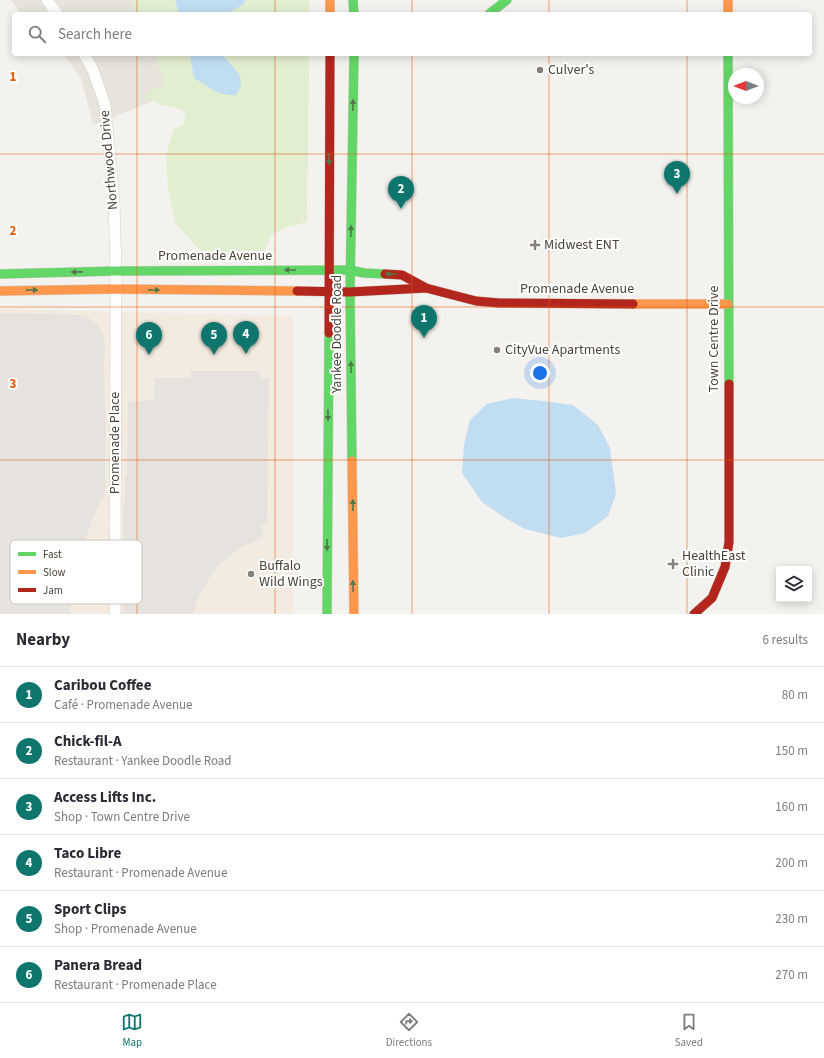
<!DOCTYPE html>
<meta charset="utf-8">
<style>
body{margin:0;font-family:"Source Sans 3",sans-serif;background:#f7f7f7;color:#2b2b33}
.controls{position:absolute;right:12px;bottom:12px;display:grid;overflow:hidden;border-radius:4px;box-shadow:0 2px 10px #0003}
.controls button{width:36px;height:36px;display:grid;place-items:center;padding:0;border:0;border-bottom:1px solid #e1e1e2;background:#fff;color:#2b2b33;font:20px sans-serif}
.compass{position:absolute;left:728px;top:68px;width:36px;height:36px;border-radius:50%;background:#fff;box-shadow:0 2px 10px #0003;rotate:270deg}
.you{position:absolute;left:540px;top:373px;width:14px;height:14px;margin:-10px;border:3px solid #fff;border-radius:50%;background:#1a73e8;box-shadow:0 0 0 6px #1a73e833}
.badge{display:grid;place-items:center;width:26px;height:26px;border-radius:50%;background:#0f766e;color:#fff;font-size:13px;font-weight:700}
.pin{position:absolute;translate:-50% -33px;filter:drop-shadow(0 1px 2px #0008)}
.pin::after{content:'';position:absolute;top:21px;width:14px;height:12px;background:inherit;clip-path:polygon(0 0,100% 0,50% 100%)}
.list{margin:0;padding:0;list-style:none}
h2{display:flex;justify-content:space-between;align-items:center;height:52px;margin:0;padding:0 16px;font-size:17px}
h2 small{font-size:13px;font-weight:400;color:#7c7c81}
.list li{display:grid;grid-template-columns:26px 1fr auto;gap:12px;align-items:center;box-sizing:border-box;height:56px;padding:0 16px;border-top:1px solid #e1e1e2}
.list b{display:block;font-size:15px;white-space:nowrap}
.list p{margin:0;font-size:13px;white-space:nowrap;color:#7c7c81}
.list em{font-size:13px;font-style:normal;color:#7c7c81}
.icon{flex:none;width:22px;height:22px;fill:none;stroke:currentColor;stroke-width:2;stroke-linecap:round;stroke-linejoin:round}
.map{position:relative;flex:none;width:824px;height:614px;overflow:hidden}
.search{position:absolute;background:#fff;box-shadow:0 2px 10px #0003;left:12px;right:12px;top:12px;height:44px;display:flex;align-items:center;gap:10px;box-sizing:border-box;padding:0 14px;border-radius:4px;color:#7c7c81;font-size:15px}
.sheet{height:388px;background:#fff}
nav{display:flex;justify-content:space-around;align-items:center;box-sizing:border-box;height:56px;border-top:1px solid #e1e1e2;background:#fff;font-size:11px;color:#7c7c81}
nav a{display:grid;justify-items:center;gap:2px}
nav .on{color:#0f766e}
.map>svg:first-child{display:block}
.residential{fill:#e7e4dc}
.commercial{fill:#f3ebdf}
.green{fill:#e1eecf}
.parking{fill:#e6e3df}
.water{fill:#c0ddf1}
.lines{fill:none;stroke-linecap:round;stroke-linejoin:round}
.street-casing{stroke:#d2d0cb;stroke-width:12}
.fast-casing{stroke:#d3cfc5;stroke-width:10}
.slow-casing{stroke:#d3cfc5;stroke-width:10}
.jam-casing{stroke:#d3cfc5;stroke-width:10}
.street{stroke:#fdfdfc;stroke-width:11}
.fast{stroke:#63d668;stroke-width:9}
.slow{stroke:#ff974d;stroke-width:9}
.jam{stroke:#b3261e;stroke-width:9}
.oneway{fill:#537749}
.grid{fill:none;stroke:#e8590c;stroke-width:1;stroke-opacity:0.55}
.poi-dot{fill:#868178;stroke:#fff;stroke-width:1.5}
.labels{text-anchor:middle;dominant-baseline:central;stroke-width:4;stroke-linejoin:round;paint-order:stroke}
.poi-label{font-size:14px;fill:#4b4439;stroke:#fff;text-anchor:start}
.street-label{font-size:14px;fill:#4b4439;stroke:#fff}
.key{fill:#fff;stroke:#c9c7c4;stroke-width:1}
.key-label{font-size:11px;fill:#4b4439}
.grid-label{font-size:13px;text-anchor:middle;font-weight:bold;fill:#e8590c;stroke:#fff;stroke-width:4;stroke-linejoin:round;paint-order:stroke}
</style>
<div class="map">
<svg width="824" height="614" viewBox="0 0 824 614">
<rect width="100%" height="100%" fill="#f4f2ee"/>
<!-- residential -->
<g class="residential">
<path d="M11,0H142L148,14H21Z"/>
<path d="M63,54H163L178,91L93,125L81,78Z"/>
</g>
<!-- commercial -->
<path class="commercial" d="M0,309L293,316V614H0Z"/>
<!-- green -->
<g class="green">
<path d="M131,0H175L179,14H137Z"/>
<path d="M245,0H309V14H225L243,5Z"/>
<path d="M155,54H190L194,78L215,91L234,67L222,54H309L307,222L285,228L271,235L265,251L251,256L201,251L175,223L168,187L166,154L174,129L183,125L186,113L180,109L161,105L145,97L150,91L165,86Z"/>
</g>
<!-- parking -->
<g class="parking">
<path d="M0,313L70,314L79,315L89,318L97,325L103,334L105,344L104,367L106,425L105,498L102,499L93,517L80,556L72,591L70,614H0Z"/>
<path d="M191,371H260L261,378H269L267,523L260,525L264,537L238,549L219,565L211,575L200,594L193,614H123V510L125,499V476L127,475L128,402L154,400L155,378H191Z"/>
</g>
<!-- water -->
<g class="water">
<path d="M175,0H245L243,5L225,14H179Z"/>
<path d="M190,54H222C232,68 250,77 236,95C219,97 207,86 194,78Z"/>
<path d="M513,398L544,401L573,405L598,425L610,448L616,494L608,516L585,533L561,538L525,529L507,519L482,502L462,473L464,445L470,420L487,404Z"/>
</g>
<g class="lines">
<defs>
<g id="street">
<path d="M47,0L57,14"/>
<path d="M84,54L93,70L105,105L114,201L116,271L115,614"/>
</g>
<g id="fast">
<path d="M353,0L354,14"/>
<path d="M489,14L507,0"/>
<path d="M728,54L729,384"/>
<path d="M0,274L116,271L350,270L364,273L385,274"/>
<path d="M352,461L350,292L354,54"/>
<path d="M327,614L329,333"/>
</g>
<g id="slow">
<path d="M330,0V14"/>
<path d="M728,0V14"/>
<path d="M0,291L115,289L297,291"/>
<path d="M633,304H728"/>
<path d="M352,461L354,614"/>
</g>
<g id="jam">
<path d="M385,274L402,275L426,288L476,301L499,303L633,304"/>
<path d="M297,291L350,292L426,288"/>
<path d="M329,333L330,54"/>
<path d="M694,614L712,598L725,567L729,542V384"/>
</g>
</defs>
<!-- street casing -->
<use href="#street" class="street-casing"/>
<!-- fast casing -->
<use href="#fast" class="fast-casing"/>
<!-- slow casing -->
<use href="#slow" class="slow-casing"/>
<!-- jam casing -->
<use href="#jam" class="jam-casing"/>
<!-- street -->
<use href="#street" class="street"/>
<!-- fast -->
<use href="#fast" class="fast"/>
<!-- slow -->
<use href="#slow" class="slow"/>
<!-- jam -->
<use href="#jam" class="jam"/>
</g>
<!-- one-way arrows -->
<defs><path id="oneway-solid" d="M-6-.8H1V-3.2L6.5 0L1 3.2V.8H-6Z"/></defs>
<g class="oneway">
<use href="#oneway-solid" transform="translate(353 105) rotate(-89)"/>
<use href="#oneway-solid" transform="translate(329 159) rotate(90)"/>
<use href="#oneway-solid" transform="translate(351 231) rotate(-89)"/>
<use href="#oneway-solid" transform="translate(290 270) rotate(180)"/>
<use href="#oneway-solid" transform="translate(77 272) rotate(179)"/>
<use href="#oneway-solid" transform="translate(391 274) rotate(-177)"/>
<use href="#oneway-solid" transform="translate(32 290) rotate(-1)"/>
<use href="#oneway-solid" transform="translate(154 290) rotate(1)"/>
<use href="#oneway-solid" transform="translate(351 367) rotate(-91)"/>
<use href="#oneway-solid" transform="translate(328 415) rotate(90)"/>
<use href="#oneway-solid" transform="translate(353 505) rotate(-91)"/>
<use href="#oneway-solid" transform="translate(327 545) rotate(90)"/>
<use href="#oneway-solid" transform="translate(353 586) rotate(-91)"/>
</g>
<!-- grid -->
<path class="grid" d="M137,0V14M275,0V14M412,0V14M549,0V14M687,0V14M137,54V614M275,54V614M412,54V614M549,54V614M687,54V614M0,154H824M0,307H824M0,460H824"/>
<!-- markers -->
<g class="poi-dot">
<circle cx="540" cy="70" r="4"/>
<path d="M533 239h4v4h4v4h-4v4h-4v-4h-4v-4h4z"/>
<circle cx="497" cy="350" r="4"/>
<path d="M671 558h4v4h4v4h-4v4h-4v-4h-4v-4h4z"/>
<circle cx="251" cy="574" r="4"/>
</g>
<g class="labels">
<!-- poi labels -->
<g class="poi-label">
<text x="548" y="70">Culver's</text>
<text x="544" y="245">Midwest ENT</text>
<text x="505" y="350">CityVue Apartments</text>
<text x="682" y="556">HealthEast<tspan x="682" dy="16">Clinic</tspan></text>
<text x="259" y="566">Buffalo<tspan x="259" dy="16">Wild Wings</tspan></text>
</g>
<!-- street labels -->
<g class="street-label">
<text transform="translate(109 160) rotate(-95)">Northwood Drive</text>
<text x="215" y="256">Promenade Avenue</text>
<text x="577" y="289">Promenade Avenue</text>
<text transform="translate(337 334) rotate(-90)">Yankee Doodle Road</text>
<text transform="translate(714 339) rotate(-90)">Town Centre Drive</text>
<text transform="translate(115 443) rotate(-90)">Promenade Place</text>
</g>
</g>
<!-- legend -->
<rect x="10" y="540" width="132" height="64" rx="6" class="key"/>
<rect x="18" y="552" width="18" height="4" fill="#63d668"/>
<rect x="18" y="570" width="18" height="4" fill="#ff974d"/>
<rect x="18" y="588" width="18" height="4" fill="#b3261e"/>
<g class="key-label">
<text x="43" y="558">Fast</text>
<text x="43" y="576">Slow</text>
<text x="43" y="594">Jam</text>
</g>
<g class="grid-label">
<text x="13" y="81">1</text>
<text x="13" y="235">2</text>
<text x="13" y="388">3</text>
</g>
</svg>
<div class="controls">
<button><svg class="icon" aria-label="layers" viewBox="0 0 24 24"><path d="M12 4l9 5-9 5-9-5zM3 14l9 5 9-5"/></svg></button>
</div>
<svg class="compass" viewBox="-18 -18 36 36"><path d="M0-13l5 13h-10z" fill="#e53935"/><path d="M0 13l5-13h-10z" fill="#7c7c81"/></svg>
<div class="you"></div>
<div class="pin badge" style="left:424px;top:338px">1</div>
<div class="pin badge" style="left:401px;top:209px">2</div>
<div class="pin badge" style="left:677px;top:194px">3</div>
<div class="pin badge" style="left:246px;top:354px">4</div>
<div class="pin badge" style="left:214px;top:355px">5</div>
<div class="pin badge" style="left:149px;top:355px">6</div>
<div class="search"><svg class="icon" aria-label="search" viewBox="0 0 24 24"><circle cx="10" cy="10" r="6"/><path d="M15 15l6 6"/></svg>Search here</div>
</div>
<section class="sheet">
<h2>Nearby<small>6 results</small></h2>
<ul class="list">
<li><span class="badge">1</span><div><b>Caribou Coffee</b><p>Café · Promenade Avenue</p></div><em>80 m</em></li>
<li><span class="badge">2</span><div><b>Chick-fil-A</b><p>Restaurant · Yankee Doodle Road</p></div><em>150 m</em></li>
<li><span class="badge">3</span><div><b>Access Lifts Inc.</b><p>Shop · Town Centre Drive</p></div><em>160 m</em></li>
<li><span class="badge">4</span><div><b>Taco Libre</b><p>Restaurant · Promenade Avenue</p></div><em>200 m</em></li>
<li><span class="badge">5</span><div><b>Sport Clips</b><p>Shop · Promenade Avenue</p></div><em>230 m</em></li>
<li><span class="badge">6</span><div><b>Panera Bread</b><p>Restaurant · Promenade Place</p></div><em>270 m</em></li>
</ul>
</section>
<nav>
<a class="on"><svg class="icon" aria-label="map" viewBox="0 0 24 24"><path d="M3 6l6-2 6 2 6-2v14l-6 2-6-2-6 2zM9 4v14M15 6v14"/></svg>Map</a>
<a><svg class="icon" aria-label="directions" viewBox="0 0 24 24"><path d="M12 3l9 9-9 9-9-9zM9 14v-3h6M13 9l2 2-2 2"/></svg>Directions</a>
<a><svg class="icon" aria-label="saved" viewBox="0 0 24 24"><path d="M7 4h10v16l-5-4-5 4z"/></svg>Saved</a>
</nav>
